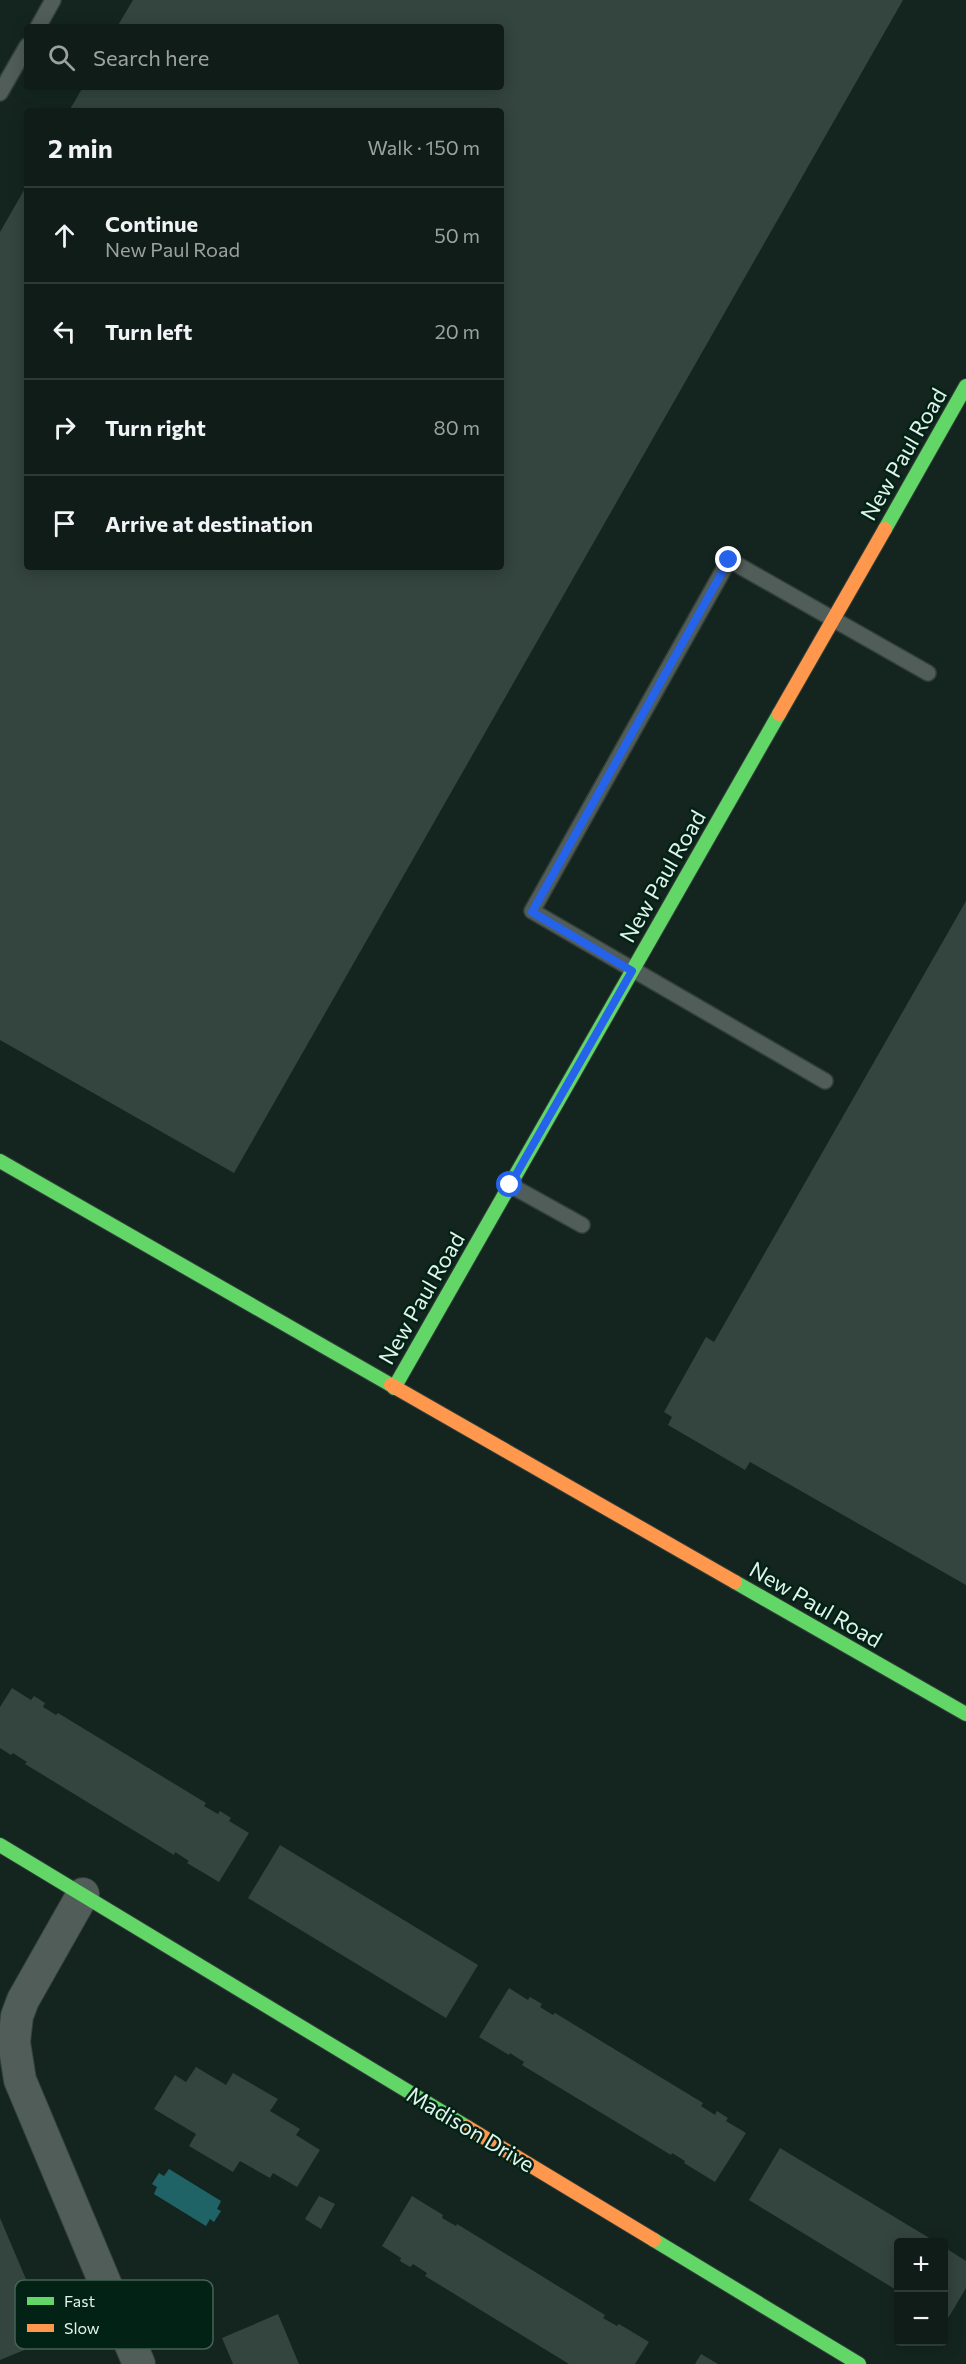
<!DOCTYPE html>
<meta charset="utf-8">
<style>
body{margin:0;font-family:Commissioner,sans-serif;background:#182520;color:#f1f3f6}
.controls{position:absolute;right:18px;bottom:18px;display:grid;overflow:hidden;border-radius:6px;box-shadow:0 3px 15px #0003}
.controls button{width:54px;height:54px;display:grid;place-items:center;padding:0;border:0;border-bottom:2px solid #2f3a36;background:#0f1c17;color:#f1f3f6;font:30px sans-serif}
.stop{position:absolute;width:18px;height:18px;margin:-14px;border:4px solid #2563eb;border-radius:50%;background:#fff}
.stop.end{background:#2563eb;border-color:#fff;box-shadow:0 2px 6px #0008}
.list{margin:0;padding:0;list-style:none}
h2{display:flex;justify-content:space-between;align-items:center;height:78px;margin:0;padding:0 24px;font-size:26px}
h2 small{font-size:20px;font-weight:400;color:#9ba1a1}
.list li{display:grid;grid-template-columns:39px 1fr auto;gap:18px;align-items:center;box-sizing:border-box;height:96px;padding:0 24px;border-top:2px solid #2f3a36}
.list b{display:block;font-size:22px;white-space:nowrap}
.list p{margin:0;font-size:20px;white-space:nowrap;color:#9ba1a1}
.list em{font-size:20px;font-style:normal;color:#9ba1a1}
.icon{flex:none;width:33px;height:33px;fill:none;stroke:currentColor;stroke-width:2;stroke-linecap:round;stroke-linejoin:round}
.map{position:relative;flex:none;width:966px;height:2364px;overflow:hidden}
.search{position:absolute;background:#0f1c17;box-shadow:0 3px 15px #0003;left:24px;top:24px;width:480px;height:66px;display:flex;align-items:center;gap:15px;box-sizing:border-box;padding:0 21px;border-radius:6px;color:#9ba1a1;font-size:22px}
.panel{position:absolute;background:#0f1c17;box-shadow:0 3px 15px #0003;left:24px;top:108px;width:480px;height:462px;border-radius:6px}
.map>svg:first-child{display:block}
.water{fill:#206367}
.building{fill:#34443f}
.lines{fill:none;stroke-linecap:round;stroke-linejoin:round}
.lane-casing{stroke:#323f3a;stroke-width:18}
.street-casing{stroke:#323f3a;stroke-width:34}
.fast-casing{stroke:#323f3a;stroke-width:16}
.slow-casing{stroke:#323f3a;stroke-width:16}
.lane{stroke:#505d58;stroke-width:15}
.street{stroke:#505d58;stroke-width:32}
.fast{stroke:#63d668;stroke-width:14}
.slow{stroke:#ff974d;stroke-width:14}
.route{stroke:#2563eb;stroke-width:8}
.labels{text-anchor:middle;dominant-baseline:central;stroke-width:5;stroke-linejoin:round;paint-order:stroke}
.street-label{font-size:22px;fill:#e1f3ea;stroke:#032216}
.key{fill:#032216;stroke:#466156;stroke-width:1.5}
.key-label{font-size:16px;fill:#e1f3ea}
</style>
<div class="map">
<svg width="966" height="2364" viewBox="0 0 966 2364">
<rect width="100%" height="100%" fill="#14251f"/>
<!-- water -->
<path class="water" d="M169,2169L221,2201L217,2209L221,2211L214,2222L210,2219L206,2226L154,2194L157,2187L152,2184L159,2173L164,2176Z"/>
<!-- building -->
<g class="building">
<path d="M133,0H903L234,1173L0,1040V232L27,185V567H501V111H69L83,87H501V27H117Z"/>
<path d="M966,901V1585L750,1462L745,1470L668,1425L672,1417L664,1412L706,1337L714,1342Z"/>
<path d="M12,1688L31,1700L34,1696L45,1703L43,1707L56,1715L58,1713L206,1803L204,1806L218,1814L220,1811L231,1818L229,1821L249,1833L219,1882L187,1863L189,1861L175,1852L174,1855L25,1764L27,1762L13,1753L11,1755L0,1748V1707Z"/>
<path d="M280,1845L478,1965L446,2018L248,1898Z"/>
<path d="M509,1988L528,2000L530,1997L542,2004L540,2007L553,2015L555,2013L703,2103L701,2106L715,2115L717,2111L728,2118L726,2121L746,2133L715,2182L684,2163L685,2161L672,2153L671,2155L522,2065L524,2062L510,2053L509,2055L479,2037Z"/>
<path d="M196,2067L226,2085L233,2073L278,2099L270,2111L300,2129L296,2135L320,2150L297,2187L273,2173L270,2178L240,2161L233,2172L189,2146L196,2134L154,2109L175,2075L186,2082Z"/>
<path d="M780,2148L936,2242H898V2291L749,2200Z"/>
<path d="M319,2196L335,2204L321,2229L305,2219Z"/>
<path d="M412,2196L443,2215L442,2218L456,2226L457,2224L605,2315L603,2318L617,2326L619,2324L649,2342L635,2364H569L425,2276L427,2273L413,2264L410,2267L400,2261L401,2258L382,2246Z"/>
<path d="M0,2218L31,2291L28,2292L34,2307L37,2306L51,2339L0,2360Z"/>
<path d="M944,2247L966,2261V2288L947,2320L944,2318Z"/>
<path d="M278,2314L299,2364H233L222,2338Z"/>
<path d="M701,2354L718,2364H695Z"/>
</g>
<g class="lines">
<defs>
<g id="lane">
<path d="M38,27L53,0"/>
<path d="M0,93L27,46"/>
<path d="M825,1081L532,911L729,560L928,673"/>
<path d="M510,1185L582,1225"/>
</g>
<path id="street" d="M83,1894L23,2000L17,2016L14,2042L20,2080L139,2364"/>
<g id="fast">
<path d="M885,529L966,386"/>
<path d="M0,1161L391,1385"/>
<path d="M394,1388L779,714"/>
<path d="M735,1582L966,1714"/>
<path d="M0,1845L467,2127"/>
<path d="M654,2240L859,2364"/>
</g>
<g id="slow">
<path d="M779,714L885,529"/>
<path d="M391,1385L735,1582"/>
<path d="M467,2127L654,2240"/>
</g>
</defs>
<!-- lane casing -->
<use href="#lane" class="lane-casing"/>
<!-- street casing -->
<use href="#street" class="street-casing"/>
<!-- fast casing -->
<use href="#fast" class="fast-casing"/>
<!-- slow casing -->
<use href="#slow" class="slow-casing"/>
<!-- lane -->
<use href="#lane" class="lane"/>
<!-- street -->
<use href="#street" class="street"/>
<!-- fast -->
<use href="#fast" class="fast"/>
<!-- slow -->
<use href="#slow" class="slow"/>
</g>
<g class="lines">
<!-- route -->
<path class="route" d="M510,1185L632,971L532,912L729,560"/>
</g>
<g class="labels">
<!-- street labels -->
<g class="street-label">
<text transform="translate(903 454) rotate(-60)">New Paul Road</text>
<text transform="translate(662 876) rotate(-60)">New Paul Road</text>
<text transform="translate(421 1298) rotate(-60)">New Paul Road</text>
<text transform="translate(816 1604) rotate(30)">New Paul Road</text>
<text transform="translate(471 2129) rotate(31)">Madison Drive</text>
</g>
</g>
<!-- legend -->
<rect x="15" y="2280" width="198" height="69" rx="9" class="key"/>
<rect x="27" y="2297" width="27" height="8" fill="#63d668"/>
<rect x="27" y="2324" width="27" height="8" fill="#ff974d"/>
<g class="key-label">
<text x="64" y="2307">Fast</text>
<text x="64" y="2334">Slow</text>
</g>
</svg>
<div class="controls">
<button>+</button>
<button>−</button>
</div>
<div class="stop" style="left:510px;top:1185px"></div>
<div class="stop end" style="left:729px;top:560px"></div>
<div class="search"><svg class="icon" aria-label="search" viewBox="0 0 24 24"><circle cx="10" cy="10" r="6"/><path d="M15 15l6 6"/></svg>Search here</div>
<section class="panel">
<h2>2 min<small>Walk · 150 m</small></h2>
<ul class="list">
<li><svg class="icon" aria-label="ahead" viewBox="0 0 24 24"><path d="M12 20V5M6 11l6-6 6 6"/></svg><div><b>Continue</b><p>New Paul Road</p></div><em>50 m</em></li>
<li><svg class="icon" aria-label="left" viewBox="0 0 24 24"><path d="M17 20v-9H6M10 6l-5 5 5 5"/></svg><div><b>Turn left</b></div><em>20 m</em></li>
<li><svg class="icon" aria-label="right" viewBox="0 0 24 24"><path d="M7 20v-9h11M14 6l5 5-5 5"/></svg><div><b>Turn right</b></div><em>80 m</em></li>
<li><svg class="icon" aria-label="arrive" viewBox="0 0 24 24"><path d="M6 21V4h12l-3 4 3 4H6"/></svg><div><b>Arrive at destination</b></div></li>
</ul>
</section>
</div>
